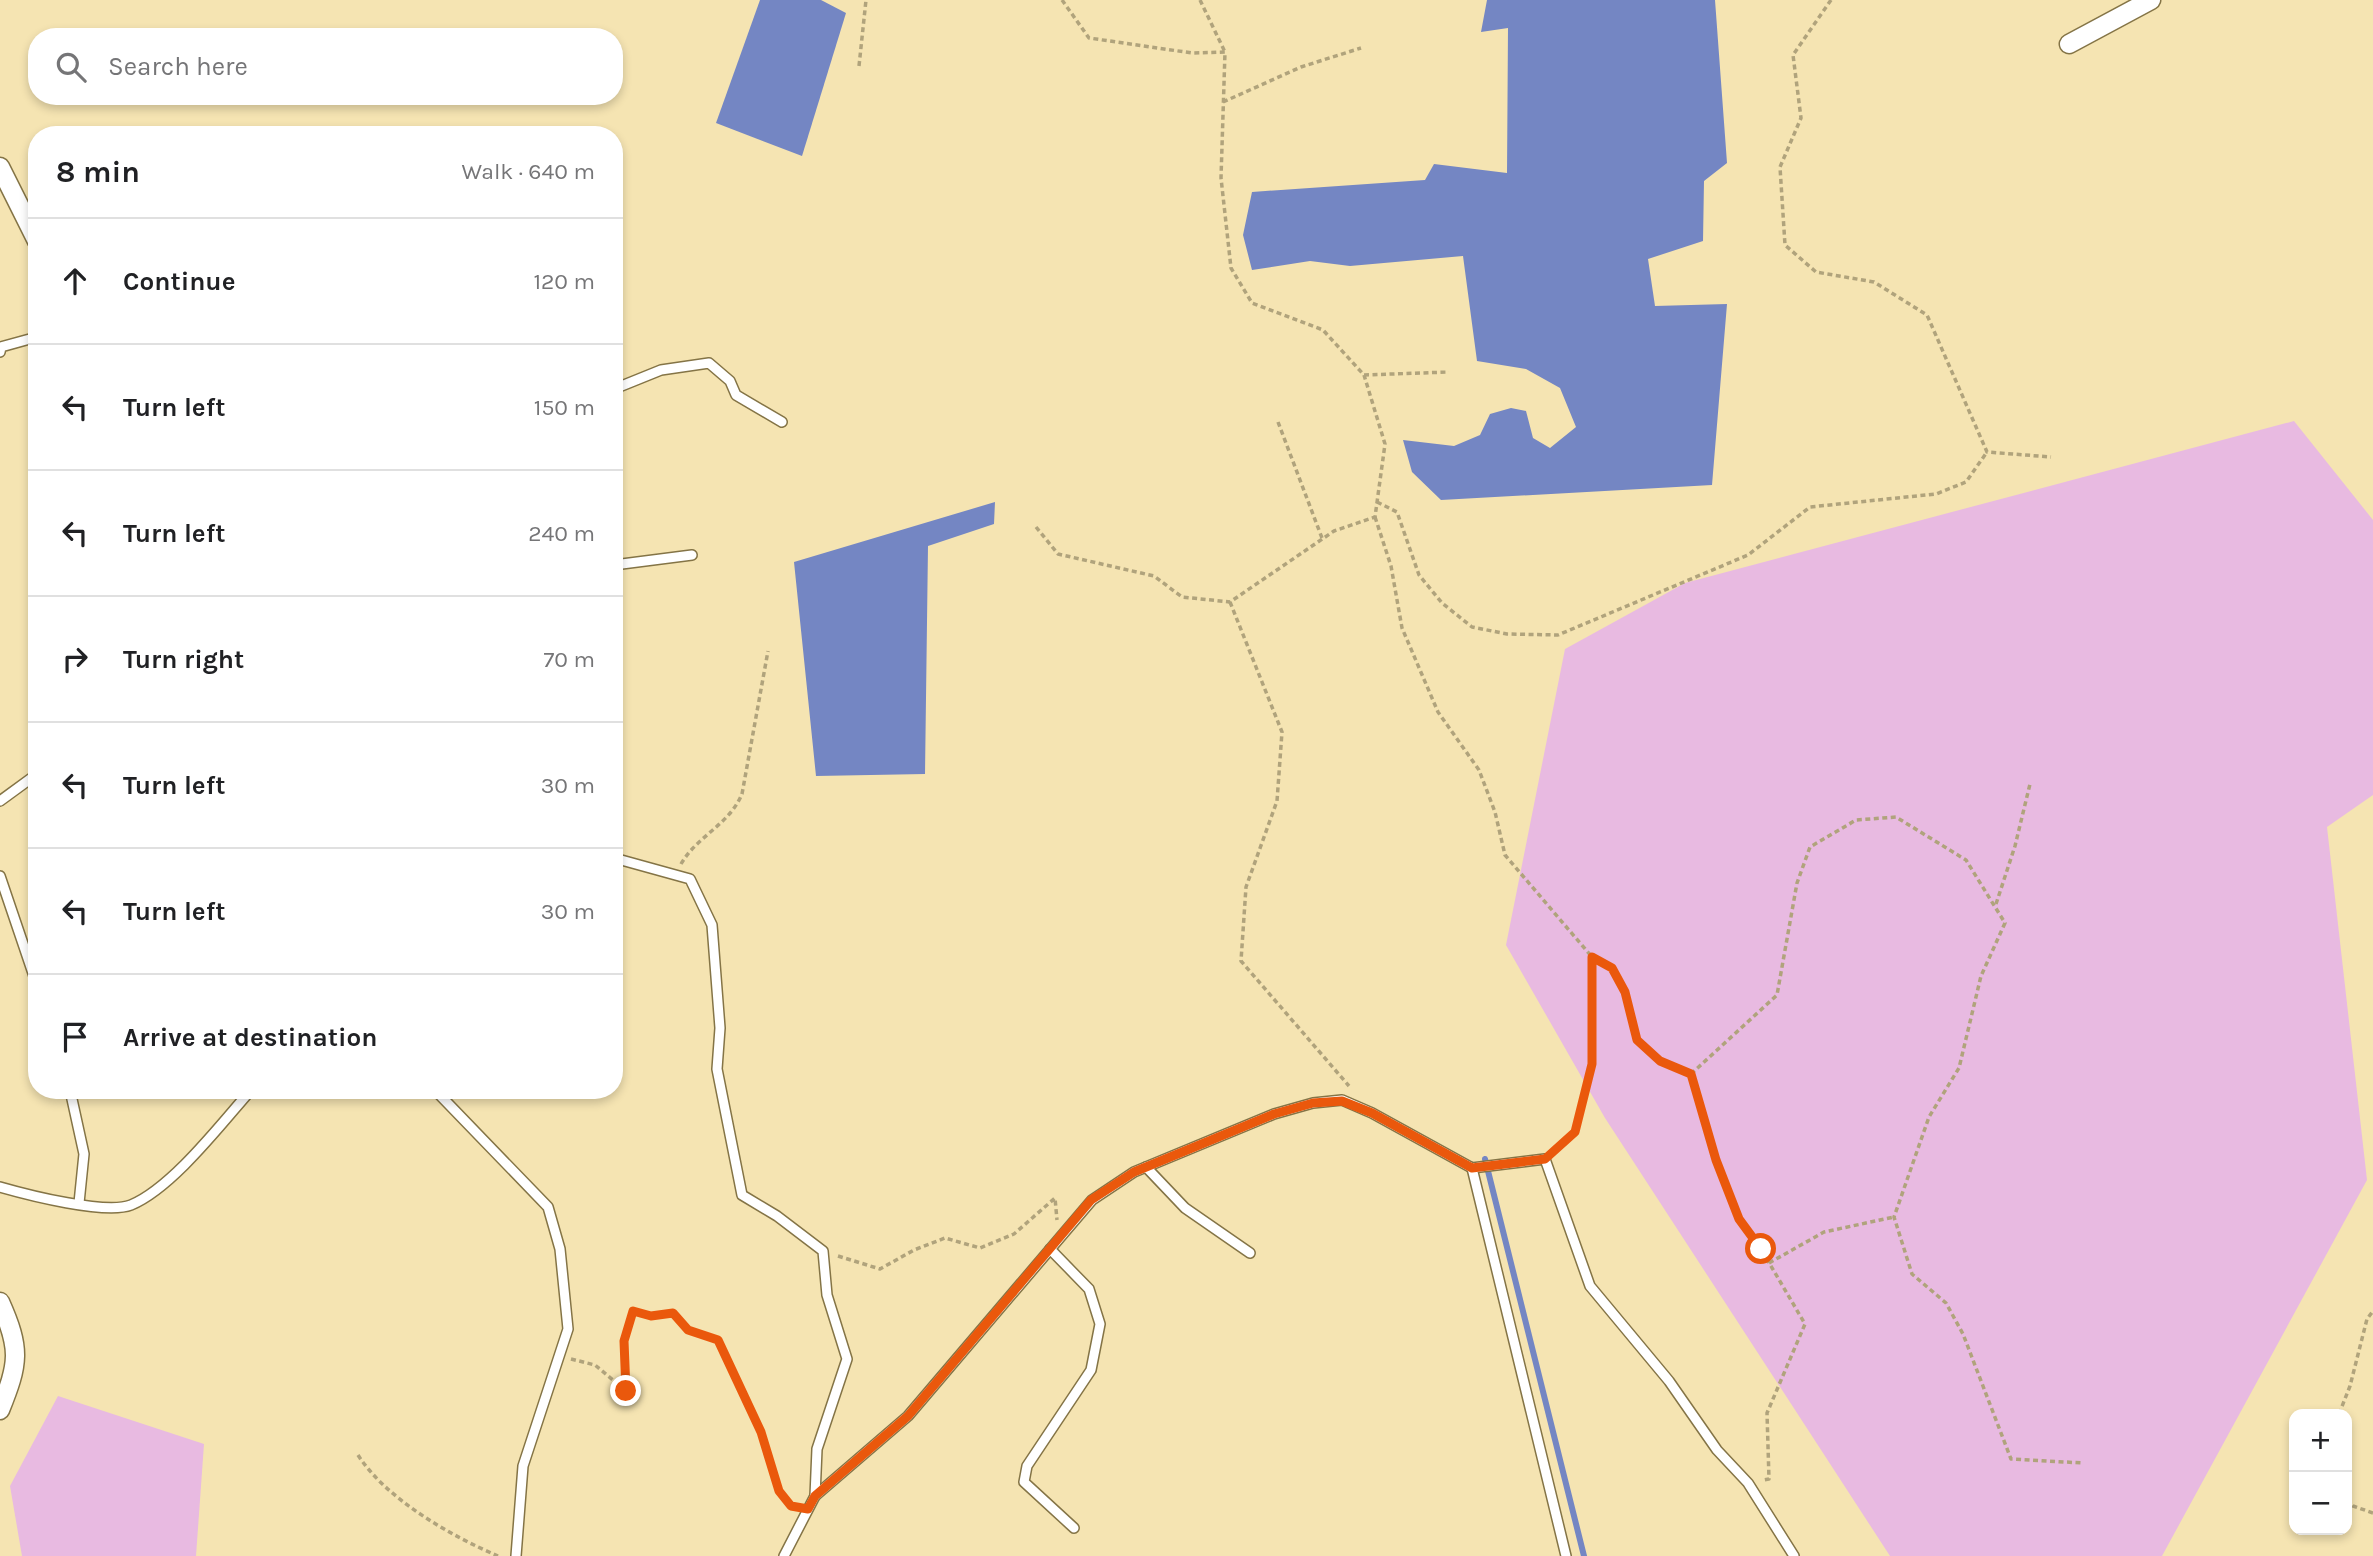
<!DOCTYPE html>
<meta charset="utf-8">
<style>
body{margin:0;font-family:Karla,sans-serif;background:#f6f6f6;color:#202124}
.controls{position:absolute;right:21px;bottom:21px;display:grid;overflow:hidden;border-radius:14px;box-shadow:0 4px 10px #0003}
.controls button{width:63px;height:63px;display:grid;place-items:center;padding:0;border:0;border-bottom:2px solid #e0e0e0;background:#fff;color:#202124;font:35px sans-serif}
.stop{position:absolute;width:21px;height:21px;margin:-16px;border:5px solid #ea580c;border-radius:50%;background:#fff}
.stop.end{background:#ea580c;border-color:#fff;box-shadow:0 2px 7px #0008}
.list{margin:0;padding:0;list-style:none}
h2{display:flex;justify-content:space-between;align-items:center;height:91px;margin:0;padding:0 28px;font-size:30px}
h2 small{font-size:23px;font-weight:400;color:#757577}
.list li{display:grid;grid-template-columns:46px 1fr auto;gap:21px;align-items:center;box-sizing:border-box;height:126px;padding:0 28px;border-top:2px solid #e0e0e0}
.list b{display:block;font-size:26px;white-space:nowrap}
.list em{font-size:23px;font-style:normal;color:#757577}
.icon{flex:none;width:38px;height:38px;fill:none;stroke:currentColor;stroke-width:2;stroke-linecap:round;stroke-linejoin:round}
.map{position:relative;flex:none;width:2373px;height:1556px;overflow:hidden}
.search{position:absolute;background:#fff;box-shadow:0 4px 10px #0003;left:28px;top:28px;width:595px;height:77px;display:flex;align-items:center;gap:18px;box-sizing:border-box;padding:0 24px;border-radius:28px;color:#757577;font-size:26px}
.panel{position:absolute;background:#fff;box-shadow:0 4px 10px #0003;left:28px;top:126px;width:595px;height:973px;border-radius:28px}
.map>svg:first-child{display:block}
.green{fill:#e8bae1}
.water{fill:#7486c3}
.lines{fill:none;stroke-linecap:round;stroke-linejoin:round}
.stream{stroke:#7486c3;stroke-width:6}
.service-casing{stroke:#847446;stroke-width:12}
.minor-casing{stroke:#847446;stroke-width:21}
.path{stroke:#b0a37c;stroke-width:3.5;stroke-dasharray:5 3.5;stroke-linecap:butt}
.service{stroke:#fff;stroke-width:9}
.minor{stroke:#fff;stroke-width:18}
.route{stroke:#ea580c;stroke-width:9}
</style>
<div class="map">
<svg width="2373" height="1556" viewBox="0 0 2373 1556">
<rect width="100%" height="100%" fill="#f5e4b2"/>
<!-- green -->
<g class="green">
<path d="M2294,421L2373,520V795L2327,827L2367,1180L2162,1556H1890L1605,1118L1506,945L1565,649L1685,583Z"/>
<path d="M58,1396L204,1444L196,1556H22L10,1486Z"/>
</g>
<!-- water -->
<g class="water">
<path d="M760,0H821L846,13L802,156L716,123Z"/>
<path d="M1487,0H1715L1727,163L1704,181L1703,241L1648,259L1655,306L1727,304L1712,485L1441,500L1412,472L1403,440L1454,446L1480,435L1490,414L1511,408L1526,411L1533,438L1550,448L1576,427L1560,388L1526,369L1477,361L1463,256L1350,266L1310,261L1252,270L1243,235L1252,192L1425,180L1434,164L1507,173L1508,28L1481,32Z"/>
<path d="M995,502L994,524L928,546L925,774L816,776L794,562Z"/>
</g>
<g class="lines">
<!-- stream -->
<path class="stream" d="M1485,1159L1584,1556"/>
<defs>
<g id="service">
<path d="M0,352L1,347L37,337"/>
<path d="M614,389L661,370L709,363L730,381L736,395L782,422"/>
<path d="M614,565L692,555"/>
<path d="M0,801L37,774"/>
<path d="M614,858L690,879L712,925L720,1028L717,1069L742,1195L777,1216L823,1251L827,1295L847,1359L817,1449L815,1496"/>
<path d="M0,876L37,985"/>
<path d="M70,1090L84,1154L79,1203"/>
<path d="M435,1090L548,1207L560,1249L568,1329L523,1466L516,1556"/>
<path d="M1146,1167L1185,1208L1250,1253"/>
<path d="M1472,1168L1566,1556"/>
<path d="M0,1187C28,1195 106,1215 131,1205C172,1188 221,1124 251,1090"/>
<path d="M1050,1249L1089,1289L1100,1324L1091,1370L1027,1466L1024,1482L1074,1528"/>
<path d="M784,1556L815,1496L908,1416L1092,1200L1134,1172L1274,1114L1313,1103L1342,1100L1372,1113L1472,1168L1545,1159L1590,1286L1669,1381L1717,1450L1748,1483L1794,1556"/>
</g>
<g id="minor">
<path d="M2069,44L2151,0"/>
<path d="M0,167L37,241"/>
<path d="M0,1302C21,1349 19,1363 0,1410"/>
</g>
</defs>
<!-- service casing -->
<use href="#service" class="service-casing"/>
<!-- minor casing -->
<use href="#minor" class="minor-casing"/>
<!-- path -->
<g class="path">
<path d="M1062,0L1089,38L1192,53L1225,52L1221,178L1231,268L1252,303L1323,330L1364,375L1449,372"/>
<path d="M1200,0L1225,52"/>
<path d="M1831,0L1793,55L1801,118L1780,167L1785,245L1816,272L1874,282L1927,315L1987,452L2051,457"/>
<path d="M859,66L866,0"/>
<path d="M1223,102L1301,67L1361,48"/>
<path d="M1278,422L1322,538"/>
<path d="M1377,502L1397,512L1419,575L1442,603L1472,627L1507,634L1558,635L1748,555L1810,507L1936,494L1966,482L1987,452"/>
<path d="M1375,517L1391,566L1402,628L1438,712L1479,770L1495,812L1505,855L1592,957V1064L1575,1132L1555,1150"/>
<path d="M1036,527L1058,554L1154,576L1182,597L1230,602L1334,531L1375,517L1385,444L1364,375"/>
<path d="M1230,602L1282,732L1277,801L1246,887L1241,961L1349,1086"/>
<path d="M681,864C697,836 729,825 742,794L768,651"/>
<path d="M1996,904L2015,846L2030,784"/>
<path d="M1592,957L1612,968L1625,992L1637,1040L1660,1061L1691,1074L1715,1160L1739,1219L1761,1249L1805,1324L1767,1413L1769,1479L1763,1480"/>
<path d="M1691,1074L1777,995L1797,883L1810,847L1856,820L1896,817L1966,860L2005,923L1981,976L1959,1068L1929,1117L1894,1217L1912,1274L1946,1303L1963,1334L2011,1459L2083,1463"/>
<path d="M838,1256L880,1269L914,1250L945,1238L980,1248L1014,1234L1055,1198L1057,1220"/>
<path d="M1769,1263L1824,1232L1894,1217"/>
<path d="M571,1359L595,1365L626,1391L624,1341L633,1311L651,1316L673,1313L688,1330L718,1340L761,1432L779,1491L793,1506"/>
<path d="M2339,1414L2350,1386L2367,1319L2373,1311"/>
<path d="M358,1455C386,1499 451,1536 498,1556"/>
<path d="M2347,1499L2353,1506L2373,1513"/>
</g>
<!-- service -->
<use href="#service" class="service"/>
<!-- minor -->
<use href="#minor" class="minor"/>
</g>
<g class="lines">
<!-- route -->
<path class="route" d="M626,1391L624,1341L633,1311L651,1316L673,1313L688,1330L718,1340L761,1432L779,1491L791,1506L808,1509L815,1496L908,1416L1091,1200L1134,1172L1274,1114L1313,1103L1342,1101L1372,1113L1472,1168L1545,1159L1575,1132L1592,1064V957L1612,968L1625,992L1637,1040L1660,1061L1691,1074L1716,1160L1739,1219L1761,1249"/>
</g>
</svg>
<div class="controls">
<button>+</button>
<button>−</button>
</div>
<div class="stop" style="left:1761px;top:1249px"></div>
<div class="stop end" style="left:626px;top:1391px"></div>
<div class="search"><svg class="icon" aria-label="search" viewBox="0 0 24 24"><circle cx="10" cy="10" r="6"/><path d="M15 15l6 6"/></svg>Search here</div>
<section class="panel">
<h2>8 min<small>Walk · 640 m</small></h2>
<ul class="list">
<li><svg class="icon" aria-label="ahead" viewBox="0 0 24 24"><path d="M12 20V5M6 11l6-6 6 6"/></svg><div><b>Continue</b></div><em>120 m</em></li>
<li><svg class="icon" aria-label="left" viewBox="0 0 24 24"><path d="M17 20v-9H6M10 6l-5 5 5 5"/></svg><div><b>Turn left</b></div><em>150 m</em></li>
<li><svg class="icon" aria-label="left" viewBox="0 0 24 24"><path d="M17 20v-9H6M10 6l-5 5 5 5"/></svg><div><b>Turn left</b></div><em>240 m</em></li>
<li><svg class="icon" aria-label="right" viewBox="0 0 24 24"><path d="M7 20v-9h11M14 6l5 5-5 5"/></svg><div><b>Turn right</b></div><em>70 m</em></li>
<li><svg class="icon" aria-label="left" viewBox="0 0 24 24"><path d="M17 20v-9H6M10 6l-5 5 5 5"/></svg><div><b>Turn left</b></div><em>30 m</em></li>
<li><svg class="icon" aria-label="left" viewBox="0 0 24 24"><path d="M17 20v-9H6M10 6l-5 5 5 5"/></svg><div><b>Turn left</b></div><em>30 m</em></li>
<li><svg class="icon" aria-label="arrive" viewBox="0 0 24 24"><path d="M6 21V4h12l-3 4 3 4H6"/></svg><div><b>Arrive at destination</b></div></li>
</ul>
</section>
</div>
